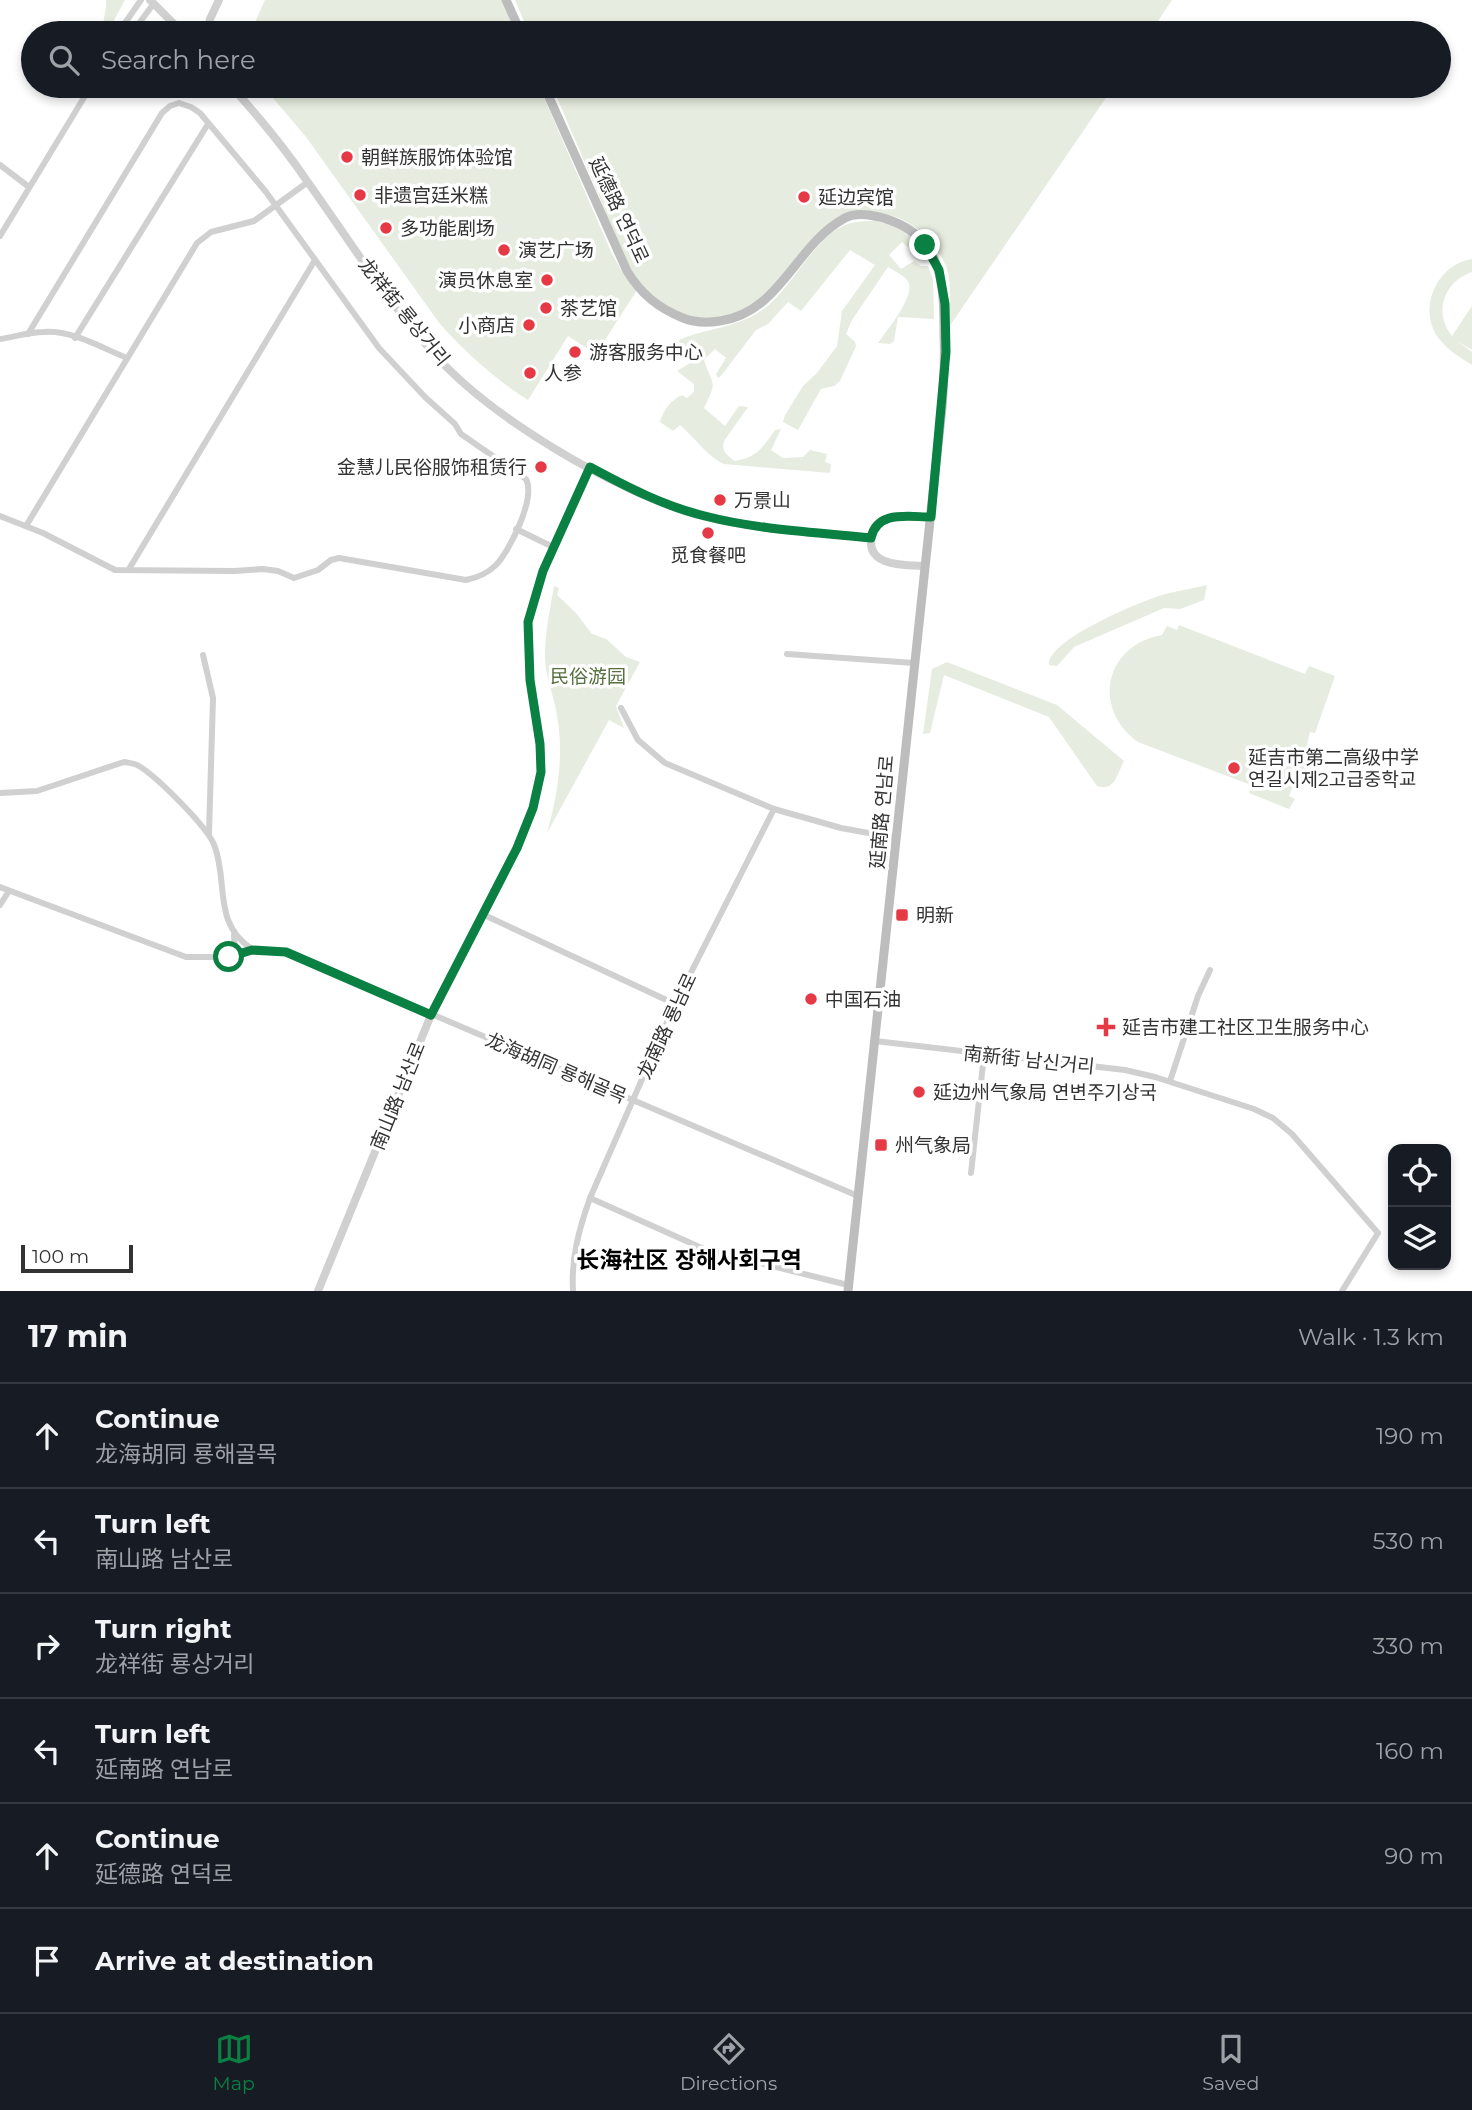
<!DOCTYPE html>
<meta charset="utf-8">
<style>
body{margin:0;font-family:Montserrat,"Noto Sans SC","Noto Sans KR",sans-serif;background:#242831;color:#f1f3f6}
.controls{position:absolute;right:21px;bottom:21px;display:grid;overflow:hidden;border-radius:14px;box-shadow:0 4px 10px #0003}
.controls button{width:63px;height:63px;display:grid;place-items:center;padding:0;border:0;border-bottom:2px solid #363941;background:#171b24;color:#f1f3f6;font:35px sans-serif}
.scale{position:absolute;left:21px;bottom:18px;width:112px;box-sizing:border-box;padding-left:7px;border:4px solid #333;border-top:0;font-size:19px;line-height:24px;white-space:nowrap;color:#333;-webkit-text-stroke:5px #fff;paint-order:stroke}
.stop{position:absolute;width:21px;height:21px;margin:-16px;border:5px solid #0b8043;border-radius:50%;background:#fff}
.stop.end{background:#0b8043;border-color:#fff;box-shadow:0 2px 7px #0008}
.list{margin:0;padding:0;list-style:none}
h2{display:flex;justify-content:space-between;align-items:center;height:91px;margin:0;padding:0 28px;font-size:30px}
h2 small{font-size:23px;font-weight:400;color:#9ea1a6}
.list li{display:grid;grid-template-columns:46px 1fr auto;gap:21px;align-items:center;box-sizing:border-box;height:105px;padding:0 28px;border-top:2px solid #363941}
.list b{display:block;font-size:26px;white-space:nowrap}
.list p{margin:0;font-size:23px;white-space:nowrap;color:#9ea1a6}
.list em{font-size:23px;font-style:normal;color:#9ea1a6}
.icon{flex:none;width:38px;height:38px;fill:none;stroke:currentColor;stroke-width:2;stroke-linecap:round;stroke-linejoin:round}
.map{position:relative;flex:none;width:1472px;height:1291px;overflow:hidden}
.search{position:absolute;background:#171b24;box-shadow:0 4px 10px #0003;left:21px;right:21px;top:21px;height:77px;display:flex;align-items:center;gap:18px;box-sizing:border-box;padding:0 24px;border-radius:38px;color:#9ea1a6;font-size:26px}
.sheet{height:721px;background:#171b24}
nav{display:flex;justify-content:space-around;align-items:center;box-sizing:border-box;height:98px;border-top:2px solid #363941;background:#171b24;font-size:19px;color:#9ea1a6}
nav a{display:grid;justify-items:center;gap:4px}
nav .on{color:#0b8043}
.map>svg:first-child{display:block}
.green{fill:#e6ecdf}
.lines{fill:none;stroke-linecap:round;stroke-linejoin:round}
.minor{stroke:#d0d0d0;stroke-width:6}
.tertiary{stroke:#d0d0d0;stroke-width:8}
.secondary{stroke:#bdbdbd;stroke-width:9}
.route{stroke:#0b8043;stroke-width:9}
.poi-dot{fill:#e63946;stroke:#fff;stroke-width:2.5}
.labels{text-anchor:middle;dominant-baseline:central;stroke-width:7;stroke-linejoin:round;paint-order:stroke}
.poi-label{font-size:19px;fill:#333;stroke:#fff;text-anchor:start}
.street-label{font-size:19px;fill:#333;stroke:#fff}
.park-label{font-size:19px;fill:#56703f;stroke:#fff}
.quarter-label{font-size:23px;font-weight:bold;fill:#000;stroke:#fff}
</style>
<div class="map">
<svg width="1472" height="1291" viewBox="0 0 1472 1291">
<rect width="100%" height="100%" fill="#fff"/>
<!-- green -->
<g class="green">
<path d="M106,0H125L107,33H104C101,23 107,11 106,0Z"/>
<path d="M265,0H502L516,33H250Z"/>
<path d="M515,0H1172L1150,33H529Z"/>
<path d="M263,86H539L612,254L625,276L637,290L596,354L568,336L528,400C496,380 465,352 440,324L306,137Z"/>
<path d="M552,86H1114L949,327C949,310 952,286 947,269C943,257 935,248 927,238C898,206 856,206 822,230C806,241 794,263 781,278C748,318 700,335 656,300C626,276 614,232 600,198C584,161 568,123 552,86Z"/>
<path d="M875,221C895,225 909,231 922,248L921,253L925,259L919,257L902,242L889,255L901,269L914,261L921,266H928L933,279L934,319L898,317L894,341L890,344L878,343C887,330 913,299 909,284C908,277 894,271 888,267L852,320L846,334L855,342L856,346L840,381L834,386L821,389L798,430L783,422L785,415L803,386L817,373L837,346L842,311L875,265L850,250L801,311L788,302L768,324L756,330L720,377L718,378L716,374L726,358L715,349L704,360C713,388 718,379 704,408L725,426L739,406L748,407L724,441C721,452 727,455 735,461C758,457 762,448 775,430L781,429L771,450L783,458L803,457L810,450L827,454L825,462L831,464L830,473L724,464C709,458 693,436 680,425L673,431L660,422C663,410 671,400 682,395L687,398L694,392V384L677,371L690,363L679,340C705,329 737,327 761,311C793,289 814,235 848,224C857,221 867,221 875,221Z"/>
<path d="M1472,259V272C1444,281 1433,313 1452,336L1472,306V350L1457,341L1472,352V365C1461,358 1449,351 1441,341C1416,312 1435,265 1472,259Z"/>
<path d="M1207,585L1204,600L1180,609L1164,608L1074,647L1057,666L1049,665C1046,641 1137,603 1159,596C1174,591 1191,589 1207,585Z"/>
<path d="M554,586L559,588L557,595L576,613L592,634L606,639L626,657L640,662L616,706L624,728L609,720L547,833C558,795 564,754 557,715C554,696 545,676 545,656C545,633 550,609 554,586Z"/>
<path d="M1179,625L1305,674L1309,666L1335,676L1315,733L1310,732L1306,750L1299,761L1307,765L1304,775L1298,773L1289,796L1295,799L1289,809L1249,793L1251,785L1138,742C1091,708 1105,645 1162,635L1167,626L1177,630Z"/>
<path d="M947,662L1057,705L1124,761C1117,774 1115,792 1097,786L1049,717L944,675L930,733L923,734L932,669Z"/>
</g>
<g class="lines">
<!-- minor -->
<g class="minor">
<path d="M118,33L141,0"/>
<path d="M132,33L154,3"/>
<path d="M0,165L29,187"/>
<path d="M0,236L91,86"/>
<path d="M75,338L208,124"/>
<path d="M0,339C14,337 29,332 44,332C72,330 102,348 127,358"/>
<path d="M0,516L43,533L115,570L234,571L263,569L278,571L294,578L318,570L331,560L339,558L466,580C476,578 488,573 496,565C510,550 536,498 526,479L461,434L455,424L425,397L379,348L266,192L200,113L191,107L179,103L170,106L162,113L28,334"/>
<path d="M26,526L197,243L211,232L254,221L308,182"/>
<path d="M516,529L553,547"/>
<path d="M129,569L315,260"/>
<path d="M787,654L914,663"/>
<path d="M203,655L213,698L209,833"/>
<path d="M621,708L638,740L665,763L774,809L841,828L896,838"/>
<path d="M0,793L37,791L124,762C129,763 134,763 139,766C157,777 209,828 215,847C228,884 213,924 252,949"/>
<path d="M0,887L186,957H229L252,949L286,952L858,1196"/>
<path d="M0,905L9,891"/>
<path d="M482,914L675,1004"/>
<path d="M229,957L235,948L234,935"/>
<path d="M875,1041L1125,1070L1155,1077L1254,1109L1273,1118L1292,1134L1378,1233L1342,1291"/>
<path d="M1170,1081L1198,996L1210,970"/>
<path d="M971,1173L984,1055"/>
<path d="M590,1198L704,1249L848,1285"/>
<path d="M573,1291C571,1258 579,1229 590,1198L675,1004L774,809"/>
</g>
<!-- tertiary -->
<g class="tertiary">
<path d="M150,0L183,33"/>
<path d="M207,33L210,19L219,0"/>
<path d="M231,86C258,116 284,147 307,181C347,237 384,296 429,348C486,416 617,493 702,516C757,530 815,532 871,538"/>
<path d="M925,566C905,565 864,567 872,535C873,528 879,521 886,519C899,514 917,517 931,517"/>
<path d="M318,1291L431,1015L517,848L533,808L541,773L540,744L530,680L528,622L543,571L590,467"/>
</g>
<!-- secondary -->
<g class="secondary">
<path d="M506,0L521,33"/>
<path d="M544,86L627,271C641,294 658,308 683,318C695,323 707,323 720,321C781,312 795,245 845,218C858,211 879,216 892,221C943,240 944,287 944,333C945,358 944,382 942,408L848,1291"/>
</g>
</g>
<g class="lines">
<!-- route -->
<path class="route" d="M229,957L252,950L286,952L431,1015L517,848L533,808L541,772L540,744L530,680L528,622L543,571L590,467C627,487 664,506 705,516C759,530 816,532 871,538C877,510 908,517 931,517L946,352L945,304L939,270L925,245"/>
</g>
<!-- markers -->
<g class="poi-dot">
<circle cx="347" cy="157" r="7"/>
<circle cx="360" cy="195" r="7"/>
<circle cx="804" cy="197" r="7"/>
<circle cx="386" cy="228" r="7"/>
<circle cx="504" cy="250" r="7"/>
<circle cx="547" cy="280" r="7"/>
<circle cx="546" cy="308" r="7"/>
<circle cx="529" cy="325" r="7"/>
<circle cx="575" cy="352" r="7"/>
<circle cx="530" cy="373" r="7"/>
<circle cx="541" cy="467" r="7"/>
<circle cx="720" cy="500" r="7"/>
<circle cx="708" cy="533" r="7"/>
<circle cx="1234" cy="768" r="7"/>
<rect x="895" y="908" width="14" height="14" rx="3.5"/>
<circle cx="811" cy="999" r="7"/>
<path d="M1102.5 1016.5h7v7h7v7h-7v7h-7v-7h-7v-7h7z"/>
<circle cx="919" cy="1092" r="7"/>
<rect x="874" y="1138" width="14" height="14" rx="3.5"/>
</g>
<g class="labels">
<!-- poi labels -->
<g class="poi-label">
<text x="361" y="157">朝鲜族服饰体验馆</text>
<text x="374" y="195">非遗宫廷米糕</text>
<text x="818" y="197">延边宾馆</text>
<text x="400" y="228">多功能剧场</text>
<text x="518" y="250">演艺广场</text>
<text x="533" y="280" text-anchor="end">演员休息室</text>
<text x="560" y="308">茶艺馆</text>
<text x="515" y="325" text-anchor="end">小商店</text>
<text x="589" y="352">游客服务中心</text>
<text x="544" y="373">人参</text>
<text x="527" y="467" text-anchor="end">金慧儿民俗服饰租赁行</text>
<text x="734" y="500">万景山</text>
<text x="708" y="555" text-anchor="middle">觅食餐吧</text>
<text x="1248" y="757">延吉市第二高级中学<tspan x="1248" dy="22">연길시제2고급중학교</tspan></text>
<text x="916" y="915">明新</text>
<text x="825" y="999">中国石油</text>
<text x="1122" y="1027">延吉市建工社区卫生服务中心</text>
<text x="933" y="1092">延边州气象局 연변주기상국</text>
<text x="895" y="1145">州气象局</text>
</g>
<!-- street labels -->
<g class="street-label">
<text transform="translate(619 210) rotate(65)">延德路 연덕로</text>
<text transform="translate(404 312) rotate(51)">龙祥街 룡상거리</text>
<text transform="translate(882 812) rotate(-85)">延南路 연남로</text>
<text transform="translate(667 1026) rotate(-65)">龙南路 룡남로</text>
<text transform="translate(1029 1060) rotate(6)">南新街 남신거리</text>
<text transform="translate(556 1068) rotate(23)">龙海胡同 룡해골목</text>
<text transform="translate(398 1096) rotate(-68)">南山路 남산로</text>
</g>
<!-- park labels -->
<g class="park-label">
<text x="588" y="676">民俗游园</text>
</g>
<!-- quarter labels -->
<g class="quarter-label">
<text x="689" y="1260">长海社区 장해사회구역</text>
</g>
</g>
</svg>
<div class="controls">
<button><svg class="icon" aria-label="locate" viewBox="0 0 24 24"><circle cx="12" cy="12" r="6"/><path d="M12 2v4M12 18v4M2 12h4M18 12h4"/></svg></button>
<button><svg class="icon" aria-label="layers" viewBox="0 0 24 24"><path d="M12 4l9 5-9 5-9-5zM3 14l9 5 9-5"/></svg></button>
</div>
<div class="scale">100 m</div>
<div class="stop" style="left:229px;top:957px"></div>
<div class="stop end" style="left:925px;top:245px"></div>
<div class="search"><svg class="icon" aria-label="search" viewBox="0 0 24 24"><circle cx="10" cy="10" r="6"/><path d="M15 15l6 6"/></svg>Search here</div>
</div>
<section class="sheet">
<h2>17 min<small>Walk · 1.3 km</small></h2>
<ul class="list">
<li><svg class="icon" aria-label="ahead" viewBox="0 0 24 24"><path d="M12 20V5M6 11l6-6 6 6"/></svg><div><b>Continue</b><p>龙海胡同 룡해골목</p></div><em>190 m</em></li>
<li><svg class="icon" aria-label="left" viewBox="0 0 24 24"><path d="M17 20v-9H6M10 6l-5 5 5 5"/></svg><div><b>Turn left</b><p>南山路 남산로</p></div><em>530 m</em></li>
<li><svg class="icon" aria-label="right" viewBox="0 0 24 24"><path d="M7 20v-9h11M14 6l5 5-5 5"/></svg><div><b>Turn right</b><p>龙祥街 룡상거리</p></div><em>330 m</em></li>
<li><svg class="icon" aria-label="left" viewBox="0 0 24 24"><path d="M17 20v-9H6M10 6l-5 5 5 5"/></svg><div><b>Turn left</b><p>延南路 연남로</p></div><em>160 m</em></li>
<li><svg class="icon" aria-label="ahead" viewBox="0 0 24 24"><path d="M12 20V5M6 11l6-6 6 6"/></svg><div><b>Continue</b><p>延德路 연덕로</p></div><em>90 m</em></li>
<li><svg class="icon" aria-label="arrive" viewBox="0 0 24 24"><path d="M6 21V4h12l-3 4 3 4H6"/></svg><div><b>Arrive at destination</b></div></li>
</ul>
</section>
<nav>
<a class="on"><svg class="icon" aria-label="map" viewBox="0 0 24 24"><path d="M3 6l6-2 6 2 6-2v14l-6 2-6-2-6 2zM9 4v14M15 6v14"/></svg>Map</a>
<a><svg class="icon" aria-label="directions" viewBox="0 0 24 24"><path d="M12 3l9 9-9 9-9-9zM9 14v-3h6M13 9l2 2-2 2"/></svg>Directions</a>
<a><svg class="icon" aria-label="saved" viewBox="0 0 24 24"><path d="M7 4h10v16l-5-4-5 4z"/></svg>Saved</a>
</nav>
